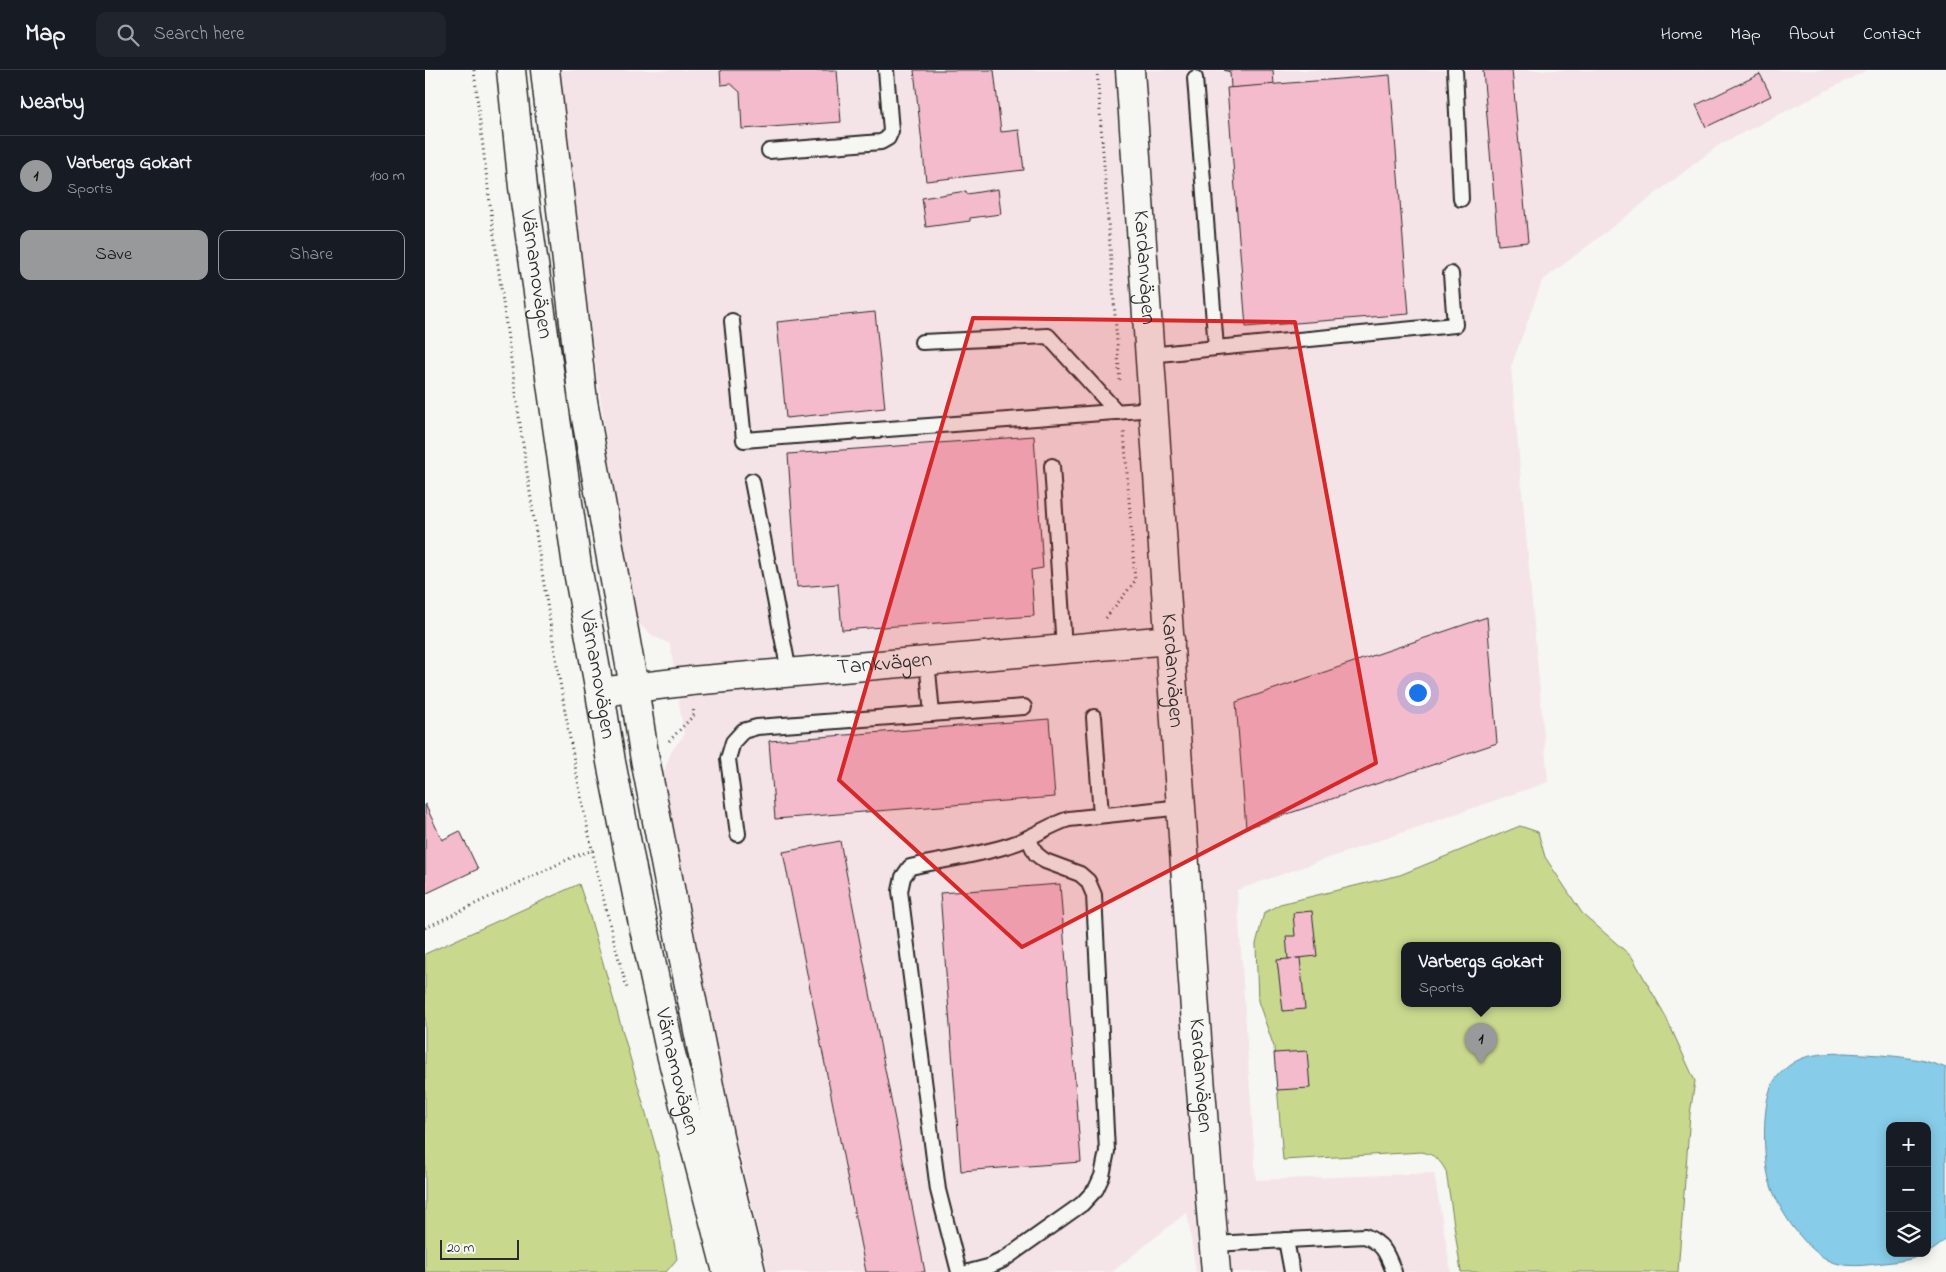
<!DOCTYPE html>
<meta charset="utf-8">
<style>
body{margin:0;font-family:"Indie Flower",sans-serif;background:#20242c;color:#f1f3f6}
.controls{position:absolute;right:15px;bottom:15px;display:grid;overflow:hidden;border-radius:10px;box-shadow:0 2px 12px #0003}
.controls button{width:45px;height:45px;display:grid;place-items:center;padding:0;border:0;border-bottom:1px solid #363941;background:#171b24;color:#f1f3f6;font:25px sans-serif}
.scale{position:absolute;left:15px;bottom:12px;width:79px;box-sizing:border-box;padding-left:5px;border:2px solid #2b2b2b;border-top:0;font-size:14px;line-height:18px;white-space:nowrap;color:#2b2b2b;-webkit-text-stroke:4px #f6f6f2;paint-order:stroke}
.you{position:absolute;left:992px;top:622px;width:18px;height:18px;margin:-12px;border:4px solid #fff;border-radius:50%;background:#1a73e8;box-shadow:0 0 0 8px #1a73e833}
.badge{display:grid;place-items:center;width:32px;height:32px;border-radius:50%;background:#98999b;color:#111;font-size:16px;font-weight:700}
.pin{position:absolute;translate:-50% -41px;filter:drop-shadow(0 1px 2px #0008)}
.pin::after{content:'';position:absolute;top:26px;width:18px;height:15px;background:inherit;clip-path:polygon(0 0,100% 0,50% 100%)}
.popup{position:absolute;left:976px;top:872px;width:160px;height:65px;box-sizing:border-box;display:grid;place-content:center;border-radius:10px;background:#171b24;filter:drop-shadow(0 1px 4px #0005);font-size:16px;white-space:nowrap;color:#9ea1a6}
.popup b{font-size:19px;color:#f1f3f6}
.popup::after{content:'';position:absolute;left:50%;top:100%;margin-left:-10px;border:10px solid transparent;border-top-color:#171b24}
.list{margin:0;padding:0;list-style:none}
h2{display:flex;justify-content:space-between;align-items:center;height:65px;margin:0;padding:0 20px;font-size:21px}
h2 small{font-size:16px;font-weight:400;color:#9ea1a6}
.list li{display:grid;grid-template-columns:32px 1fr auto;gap:15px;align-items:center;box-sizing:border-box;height:80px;padding:0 20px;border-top:1px solid #363941}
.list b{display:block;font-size:19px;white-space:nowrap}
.list p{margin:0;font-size:16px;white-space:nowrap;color:#9ea1a6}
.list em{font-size:16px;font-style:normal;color:#9ea1a6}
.actions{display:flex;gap:10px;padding:15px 20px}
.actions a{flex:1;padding:11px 0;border:1px solid #98999b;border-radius:10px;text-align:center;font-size:18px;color:#98999b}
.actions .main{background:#98999b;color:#111}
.icon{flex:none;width:28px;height:28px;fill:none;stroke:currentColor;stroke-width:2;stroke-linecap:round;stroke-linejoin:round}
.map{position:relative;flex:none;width:1521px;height:1202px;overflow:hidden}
header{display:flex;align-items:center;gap:30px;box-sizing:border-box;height:70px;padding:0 25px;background:#171b24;border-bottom:1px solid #363941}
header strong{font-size:24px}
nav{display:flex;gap:28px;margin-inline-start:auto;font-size:18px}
.search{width:350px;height:45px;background:#20242c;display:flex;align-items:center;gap:12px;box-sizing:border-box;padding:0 18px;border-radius:10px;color:#9ea1a6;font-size:19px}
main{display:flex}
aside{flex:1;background:#171b24}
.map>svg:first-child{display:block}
.built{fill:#f5e4e7}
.green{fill:#c8d98d;stroke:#7a825c;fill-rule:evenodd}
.water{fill:#87cce8;stroke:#628c9c;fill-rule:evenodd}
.building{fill:#f4bbcd;stroke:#2b2b2b}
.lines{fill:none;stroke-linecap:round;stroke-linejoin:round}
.lane-casing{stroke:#2b2b2b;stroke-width:18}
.street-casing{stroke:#2b2b2b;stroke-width:31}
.secondary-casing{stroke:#2b2b2b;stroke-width:31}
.path{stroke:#2b2b2b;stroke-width:3;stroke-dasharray:1 4;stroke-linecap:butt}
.lane{stroke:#f6f6f2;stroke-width:14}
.street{stroke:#f6f6f2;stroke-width:28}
.secondary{stroke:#f6f6f2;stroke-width:28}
.marked{fill:#d62828;fill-opacity:0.2;stroke:#d62828;stroke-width:4;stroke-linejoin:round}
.labels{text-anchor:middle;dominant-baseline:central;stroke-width:5;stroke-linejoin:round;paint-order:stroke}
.street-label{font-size:22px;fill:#2b2b2b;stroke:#f6f6f2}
</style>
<header>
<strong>Map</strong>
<div class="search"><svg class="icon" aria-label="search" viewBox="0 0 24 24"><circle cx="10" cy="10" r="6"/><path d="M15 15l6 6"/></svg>Search here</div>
<nav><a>Home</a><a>Map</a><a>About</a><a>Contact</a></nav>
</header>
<main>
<aside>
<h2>Nearby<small></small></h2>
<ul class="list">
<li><span class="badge">1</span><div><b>Varbergs Gokart</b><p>Sports</p></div><em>100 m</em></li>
</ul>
<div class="actions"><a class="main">Save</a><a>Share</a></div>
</aside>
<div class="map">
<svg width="1521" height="1202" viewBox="0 0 1521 1202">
<rect width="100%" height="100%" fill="#f6f6f2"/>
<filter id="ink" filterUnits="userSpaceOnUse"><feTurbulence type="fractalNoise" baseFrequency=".02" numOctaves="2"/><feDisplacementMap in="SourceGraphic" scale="10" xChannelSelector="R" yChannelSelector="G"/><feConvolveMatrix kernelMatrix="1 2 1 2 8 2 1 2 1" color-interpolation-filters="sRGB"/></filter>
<g filter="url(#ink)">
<!-- built -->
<path class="built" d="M133,0H1442L1294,75L1117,211L1086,297L1123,712L812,820L831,1110L1009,1103L1026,1202H771L762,1142L687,1202H343L304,1040L242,726L239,702L246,682L259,665L245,574L228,566L215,555L205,525L171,299Z"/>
<!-- green -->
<g class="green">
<path d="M1095,756L1113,762L1120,787L1157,843L1207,887L1240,945L1270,1011L1265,1044L1253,1202H1036L1021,1101C1014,1089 1010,1085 997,1082L858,1090L849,977L833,931L831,874L839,843L855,834L975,805ZM980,875H1132V933H980Z"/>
<path d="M154,814L165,847L234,1089L252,1189L241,1202H0V884Z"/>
</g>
<!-- water -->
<path class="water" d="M1419,983C1453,985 1489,985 1521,998V1169C1502,1188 1485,1190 1459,1193C1441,1195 1421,1199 1403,1190C1377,1176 1351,1137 1344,1109C1338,1086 1337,1036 1347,1015C1350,1008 1359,999 1365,995C1381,983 1400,984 1419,983ZM1465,1056H1502V1183H1465Z"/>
<!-- building -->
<g class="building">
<path d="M295,0H412L416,52L317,59L315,22L306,14L296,15Z"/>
<path d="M489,0H569L576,62L594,60L599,100L501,111Z"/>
<path d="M799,0H848L849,15L806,18L805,2Z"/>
<path d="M1058,0H1087L1103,172L1073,175Z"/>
<path d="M1335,4L1346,26L1281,57L1271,35Z"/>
<path d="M965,5L984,244L821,257L802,18Z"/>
<path d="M573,119L576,144L545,148V151L501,157L497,128L541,121L542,124Z"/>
<path d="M450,242L460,338L361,348L352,252Z"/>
<path d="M609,366L618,498L606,500L609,546L417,560L413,514L372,517L363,384Z"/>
<path d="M1062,547L1072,673L821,758L811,632Z"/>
<path d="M624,649L630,727L350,749L344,671Z"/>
<path d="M0,734L17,770L35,761L53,799L0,824Z"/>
<path d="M415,771L500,1202H441L358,782Z"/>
<path d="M635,814L656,1092L536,1101L515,823Z"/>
<path d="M887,841L892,886L863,889L861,866H870L868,843Z"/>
<path d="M875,888L880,939L858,941L852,890Z"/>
<path d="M882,981L885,1018L852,1020L849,983Z"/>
</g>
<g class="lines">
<defs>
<g id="lane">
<path d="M1030,0L1036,129"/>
<path d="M344,81L456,72L463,68L466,61L461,0"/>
<path d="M307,251L319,370L729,339"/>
<path d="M497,272L623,266L692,342"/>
<path d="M791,278L1030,255L1026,204"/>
<path d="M725,285L791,278L770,8"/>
<path d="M627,396L639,578"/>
<path d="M327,411L364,602"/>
<path d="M502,590L507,644"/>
<path d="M669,647L676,745"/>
<path d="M313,764L303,689L308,672L318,661L332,657L599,637"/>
<path d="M861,1170L867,1202"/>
<path d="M789,1174L940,1166C959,1174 962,1184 969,1202"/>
<path d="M534,1202L513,1120L475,821L478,807L485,797C518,790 556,785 588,774C607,768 624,755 644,749L757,737"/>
<path d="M544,1202L563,1197L578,1190L657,1134L671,1119L677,1106L682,1081L669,825L663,811L655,804L620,791L611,784L603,768"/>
</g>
<g id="street">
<path id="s1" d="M705,0L773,983L791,1202"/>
<path id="s2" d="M175,622L266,611L745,570"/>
</g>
<g id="secondary">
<path id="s3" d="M86,0L98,117L152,496L175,622L186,692L214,835L245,980L302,1202"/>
<path d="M120,0L158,331L209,617L219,684L259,890L299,1091L326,1202"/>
</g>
</defs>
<!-- lane casing -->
<use href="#lane" class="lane-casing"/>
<!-- street casing -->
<use href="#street" class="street-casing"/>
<!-- secondary casing -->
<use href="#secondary" class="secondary-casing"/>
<!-- path -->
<g class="path">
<path d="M49,0C67,161 90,322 114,483C137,629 161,776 202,918"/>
<path d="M672,0L695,313"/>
<path d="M681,548L710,511L699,362"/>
<path d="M244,671L269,645L268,637"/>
<path d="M0,858L150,786L169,780"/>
</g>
<!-- lane -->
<use href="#lane" class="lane"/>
<!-- street -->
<use href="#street" class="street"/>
<!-- secondary -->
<use href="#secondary" class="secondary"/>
</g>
</g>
<!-- marked area -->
<path class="marked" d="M548,248L870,252L951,693L597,877L414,710Z"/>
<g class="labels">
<!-- street labels -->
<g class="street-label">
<text stroke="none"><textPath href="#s1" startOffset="198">Kardanvägen</textPath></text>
<text stroke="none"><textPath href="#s3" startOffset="206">Värnamovägen</textPath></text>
<text stroke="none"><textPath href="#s2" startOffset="286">Tankvägen</textPath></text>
<text stroke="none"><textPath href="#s1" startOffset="602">Kardanvägen</textPath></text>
<text stroke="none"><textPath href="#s3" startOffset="611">Värnamovägen</textPath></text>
<text stroke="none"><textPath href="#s3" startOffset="1016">Värnamovägen</textPath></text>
<text stroke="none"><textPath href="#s1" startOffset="1008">Kardanvägen</textPath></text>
</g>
</g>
</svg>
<div class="controls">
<button>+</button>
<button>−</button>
<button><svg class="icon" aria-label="layers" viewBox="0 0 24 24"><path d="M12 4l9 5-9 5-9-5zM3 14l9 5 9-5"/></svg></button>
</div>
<div class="scale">20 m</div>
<div class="you"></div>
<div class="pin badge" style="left:1056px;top:994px">1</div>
<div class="popup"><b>Varbergs Gokart</b>Sports</div>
</div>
</main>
